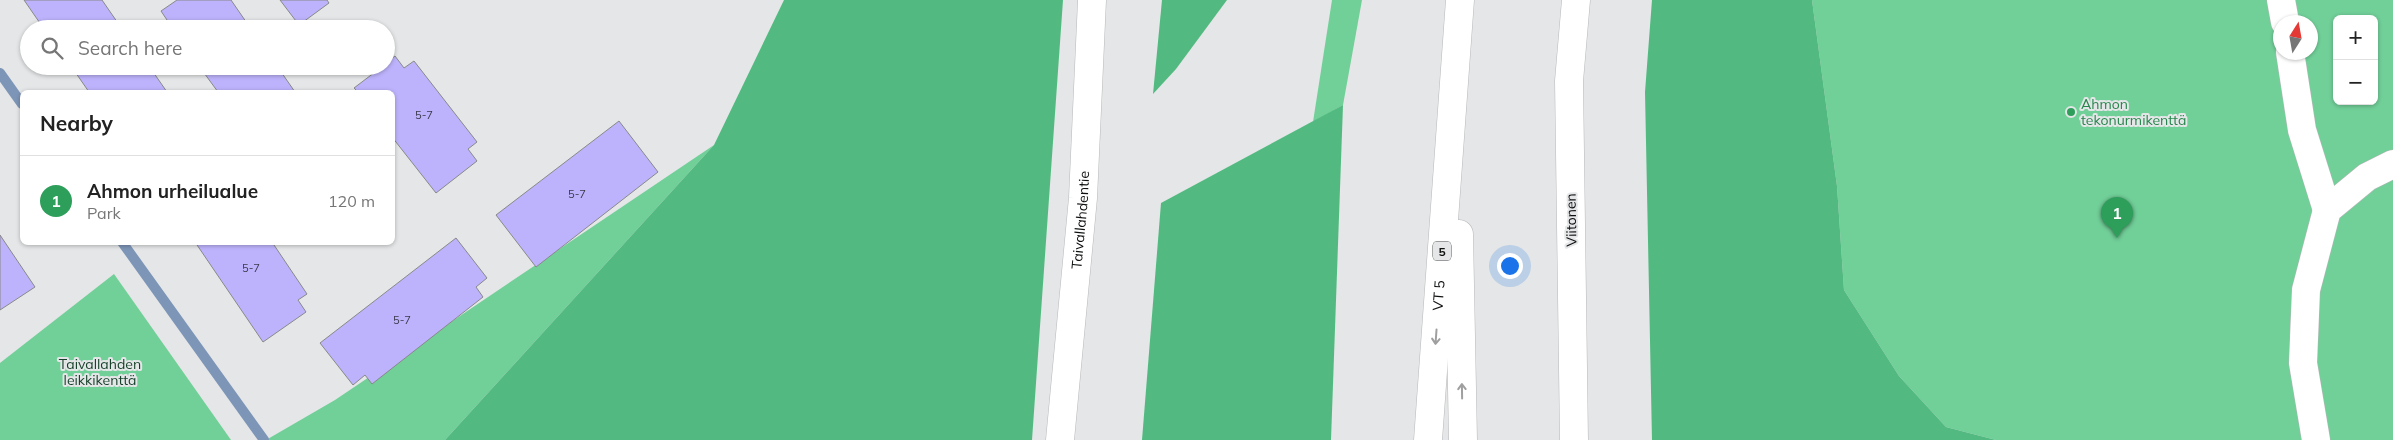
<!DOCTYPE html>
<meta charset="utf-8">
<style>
body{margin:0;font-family:Mulish,sans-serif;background:#f2f2f2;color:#222}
.controls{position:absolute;right:15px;top:15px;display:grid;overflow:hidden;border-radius:8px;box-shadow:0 1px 4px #0004}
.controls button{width:45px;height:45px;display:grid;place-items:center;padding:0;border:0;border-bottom:1px solid #e0e0e0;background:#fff;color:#222;font:25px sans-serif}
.compass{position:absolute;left:2273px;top:15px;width:45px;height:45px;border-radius:50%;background:#fff;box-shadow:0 1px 4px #0004;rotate:11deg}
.you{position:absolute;left:1509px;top:265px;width:18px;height:18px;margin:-12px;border:4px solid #fff;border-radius:50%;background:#1a73e8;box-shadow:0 0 0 8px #1a73e833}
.badge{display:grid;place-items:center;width:32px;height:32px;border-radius:50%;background:#932c90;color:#fff;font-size:16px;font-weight:700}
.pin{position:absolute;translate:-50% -41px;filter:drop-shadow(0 1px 2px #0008)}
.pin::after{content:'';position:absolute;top:26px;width:18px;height:15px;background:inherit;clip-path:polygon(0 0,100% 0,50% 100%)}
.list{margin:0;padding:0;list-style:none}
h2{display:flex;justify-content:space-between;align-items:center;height:65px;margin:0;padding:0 20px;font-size:21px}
h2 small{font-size:16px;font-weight:400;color:#767676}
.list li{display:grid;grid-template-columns:32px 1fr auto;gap:15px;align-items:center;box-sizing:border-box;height:90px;padding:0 20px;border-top:1px solid #e0e0e0}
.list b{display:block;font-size:19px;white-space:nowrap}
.list p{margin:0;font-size:16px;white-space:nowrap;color:#767676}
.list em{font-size:16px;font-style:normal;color:#767676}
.icon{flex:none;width:28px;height:28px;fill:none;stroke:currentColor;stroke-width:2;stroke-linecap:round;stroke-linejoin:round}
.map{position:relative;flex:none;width:2393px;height:440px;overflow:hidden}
.search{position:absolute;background:#fff;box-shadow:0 1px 4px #0004;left:20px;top:20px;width:375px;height:55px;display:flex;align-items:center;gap:12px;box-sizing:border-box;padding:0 18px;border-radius:28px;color:#767676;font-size:19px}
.panel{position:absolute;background:#fff;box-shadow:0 1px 4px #0004;left:20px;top:90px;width:375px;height:155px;border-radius:8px}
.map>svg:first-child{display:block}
.green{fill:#71cf98;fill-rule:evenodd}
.forest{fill:#52ba80}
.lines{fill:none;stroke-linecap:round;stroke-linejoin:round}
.stream{stroke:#7d95b7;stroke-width:10}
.building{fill:#bdb3fc;stroke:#89888a}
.minor-casing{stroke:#b7b8ba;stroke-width:29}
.major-casing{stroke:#b7b8ba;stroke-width:29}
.highway-casing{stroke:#b7b8ba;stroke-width:29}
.minor{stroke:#fff;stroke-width:28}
.major{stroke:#fff;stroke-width:28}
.highway{stroke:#fff;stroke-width:28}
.oneway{stroke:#9f9f9f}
.leisure-dot{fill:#2e9e5b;stroke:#e4e6e7;stroke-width:2}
.labels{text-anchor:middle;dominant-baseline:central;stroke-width:4;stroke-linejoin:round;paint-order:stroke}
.number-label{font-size:11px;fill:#3a384a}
.shield{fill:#e4e6e7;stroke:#4e5050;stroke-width:1}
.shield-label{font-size:12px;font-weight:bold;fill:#0e0f0f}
.leisure-label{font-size:14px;fill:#27864d;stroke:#e4e6e7;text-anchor:start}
.street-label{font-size:14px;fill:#0e0f0f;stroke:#e4e6e7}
.park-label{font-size:14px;fill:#143f28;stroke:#e4e6e7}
</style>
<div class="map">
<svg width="2393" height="440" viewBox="0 0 2393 440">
<rect width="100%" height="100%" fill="#e4e6e7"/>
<!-- green -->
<g class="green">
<path d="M1332,0H1362L1343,105L1313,122Z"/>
<path d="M1812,0H2393V440H1996L1946,427L1899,376L1844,290L1837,186ZM2337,19H2374V101H2337ZM2280,22H2310V52H2280Z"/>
<path d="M714,145L445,440H266L335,400Z"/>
<path d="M114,274L231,440H0V363Z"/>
</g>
<!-- forest -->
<g class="forest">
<path d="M784,0H1063L1032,440H445L714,145Z"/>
<path d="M1162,0H1227L1176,69L1153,94Z"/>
<path d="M1652,0H1812L1837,186L1844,290L1899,376L1946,427L1996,440H1652L1645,92Z"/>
<path d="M1343,105L1331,440H1142L1161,203Z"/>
</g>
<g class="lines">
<!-- stream -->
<g class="stream">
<path d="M0,73L22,104"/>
<path d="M122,242L264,440"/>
</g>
</g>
<!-- building -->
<g class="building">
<path d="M24,0H102L122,29H44Z"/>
<path d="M177,0H231L251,29H173L161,11Z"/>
<path d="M280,0H327L329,3L299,25Z"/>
<path d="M395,56L404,68L414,61L477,142L468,149L477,161L436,193L392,137V92H358L354,88L383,66H386V63Z"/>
<path d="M71,66H149L167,92H89Z"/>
<path d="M199,66H277L295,92H218Z"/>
<path d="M619,121L658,172L536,267L496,215Z"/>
<path d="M0,235L35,287L0,310Z"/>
<path d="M456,238L487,278L476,287L483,297L372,384L365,375L353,385L320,343Z"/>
<path d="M195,242H272L307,294L298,300L306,312L263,342Z"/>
</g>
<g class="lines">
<defs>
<g id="minor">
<path d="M2281,0L2285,22"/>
<path d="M2290,52L2302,130L2327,210"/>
<path id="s1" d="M1060,440L1083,198L1092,0"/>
<path d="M2316,440L2303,363L2306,290L2327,210L2367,177L2393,164"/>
</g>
<path id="major" d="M1574,440L1569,81L1576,0"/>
<g id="highway">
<path d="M1459,234L1463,440"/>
<path id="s2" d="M1428,440L1460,0"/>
</g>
</defs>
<!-- minor casing -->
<use href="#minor" class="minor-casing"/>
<!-- major casing -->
<use href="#major" class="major-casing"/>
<!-- highway casing -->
<use href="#highway" class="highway-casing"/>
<!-- minor -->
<use href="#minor" class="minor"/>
<!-- major -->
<use href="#major" class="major"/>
<!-- highway -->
<use href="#highway" class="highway"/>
</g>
<!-- one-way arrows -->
<defs><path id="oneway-shaft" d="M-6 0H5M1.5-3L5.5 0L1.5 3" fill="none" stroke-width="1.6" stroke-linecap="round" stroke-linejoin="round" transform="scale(1.25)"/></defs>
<g class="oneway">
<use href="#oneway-shaft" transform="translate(1436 337) rotate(94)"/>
<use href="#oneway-shaft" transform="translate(1462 391) rotate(-91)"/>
</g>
<!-- markers -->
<circle class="leisure-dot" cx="2071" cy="112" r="5"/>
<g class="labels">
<!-- number labels -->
<g class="number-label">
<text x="424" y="115">5-7</text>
<text x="577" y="194">5-7</text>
<text x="251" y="268">5-7</text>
<text x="402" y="320">5-7</text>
</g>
<!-- shield labels -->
<rect class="shield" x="1433" y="241.5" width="18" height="19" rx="4"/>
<g class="shield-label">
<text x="1442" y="251">5</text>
</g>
<!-- leisure labels -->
<g class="leisure-label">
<text x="2081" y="104">Ahmon<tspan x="2081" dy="16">tekonurmikenttä</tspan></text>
</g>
<!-- street labels -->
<g class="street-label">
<text stroke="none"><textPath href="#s1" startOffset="221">Taivallahdentie</textPath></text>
<text transform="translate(1571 220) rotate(-91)">Viitonen</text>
<text stroke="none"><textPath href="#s2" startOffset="145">VT 5</textPath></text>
</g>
<!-- park labels -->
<g class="park-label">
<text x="100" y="364">Taivallahden<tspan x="100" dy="16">leikkikenttä</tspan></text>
</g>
</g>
</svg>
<div class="controls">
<button>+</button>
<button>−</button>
</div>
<svg class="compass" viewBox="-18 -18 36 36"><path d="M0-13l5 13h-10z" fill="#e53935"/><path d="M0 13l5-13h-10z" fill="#767676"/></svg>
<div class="you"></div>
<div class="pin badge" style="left:2117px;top:238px;background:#2e9e5b">1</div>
<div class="search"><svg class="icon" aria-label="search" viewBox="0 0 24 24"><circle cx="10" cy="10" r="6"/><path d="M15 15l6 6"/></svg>Search here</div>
<section class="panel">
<h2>Nearby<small></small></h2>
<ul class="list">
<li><span class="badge" style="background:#2e9e5b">1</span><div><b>Ahmon urheilualue</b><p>Park</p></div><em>120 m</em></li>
</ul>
</section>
</div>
